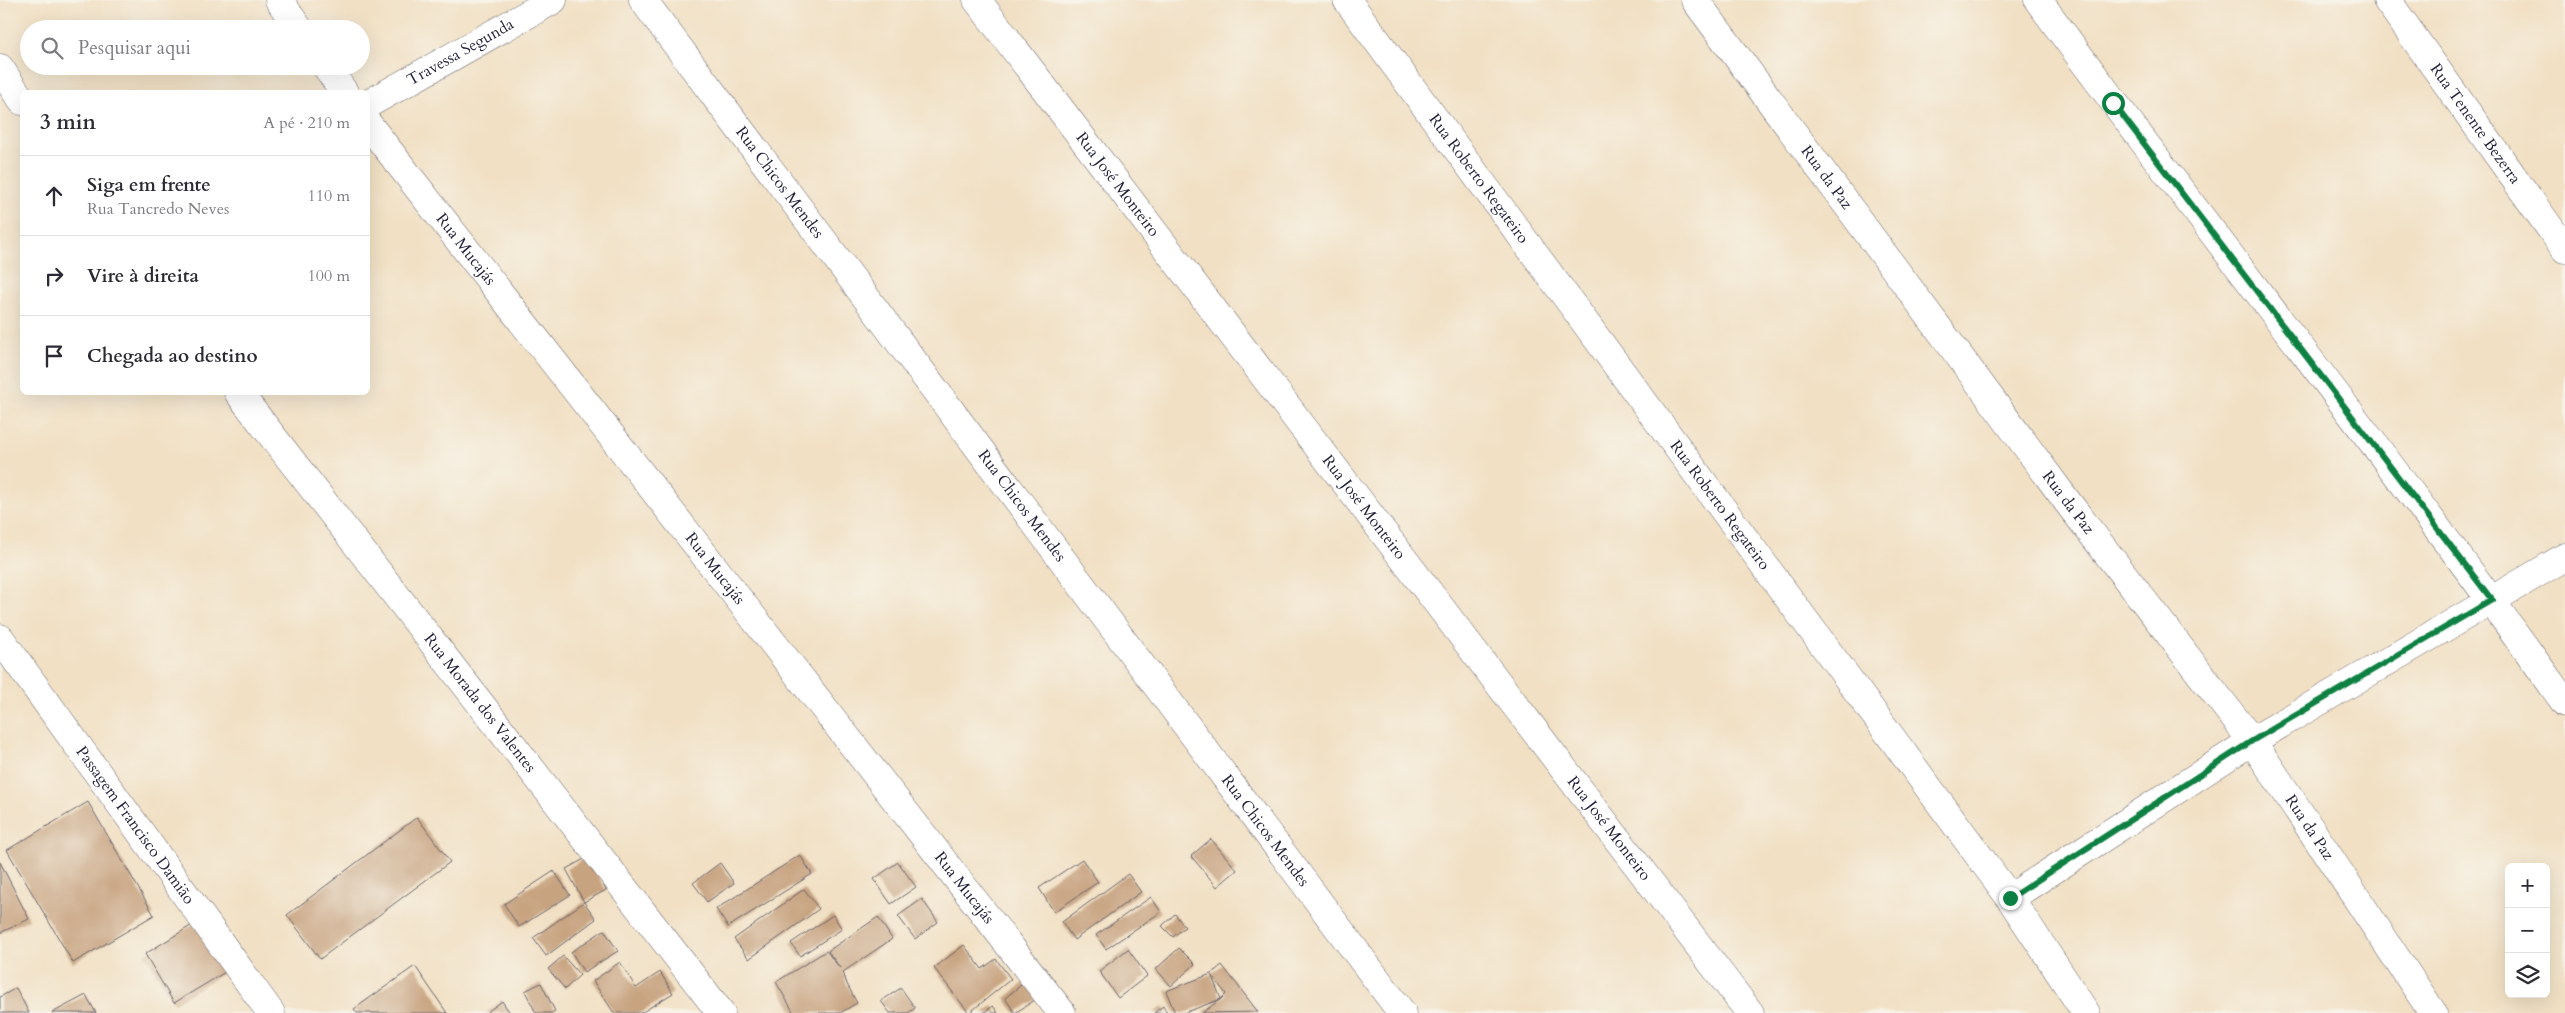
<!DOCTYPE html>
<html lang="pt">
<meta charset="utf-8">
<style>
body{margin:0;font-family:Cardo,serif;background:#f2f2f3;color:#2b2b33}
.controls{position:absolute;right:15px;bottom:15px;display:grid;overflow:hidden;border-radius:8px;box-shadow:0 5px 20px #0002}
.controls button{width:45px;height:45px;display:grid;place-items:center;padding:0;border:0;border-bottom:1px solid #e1e1e2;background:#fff;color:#2b2b33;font:25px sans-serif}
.stop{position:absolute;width:15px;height:15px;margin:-11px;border:4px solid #0b8043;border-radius:50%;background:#fff}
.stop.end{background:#0b8043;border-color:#fff;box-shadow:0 1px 5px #0008}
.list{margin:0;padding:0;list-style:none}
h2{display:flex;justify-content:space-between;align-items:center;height:65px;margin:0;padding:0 20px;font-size:21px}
h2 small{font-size:16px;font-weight:400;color:#7c7c81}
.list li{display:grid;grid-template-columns:32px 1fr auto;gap:15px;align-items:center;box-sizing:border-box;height:80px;padding:0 20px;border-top:1px solid #e1e1e2}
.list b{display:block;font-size:19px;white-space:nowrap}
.list p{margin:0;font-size:16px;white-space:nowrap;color:#7c7c81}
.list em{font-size:16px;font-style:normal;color:#7c7c81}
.icon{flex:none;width:28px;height:28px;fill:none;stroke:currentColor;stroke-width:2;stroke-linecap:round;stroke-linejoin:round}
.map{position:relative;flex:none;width:2565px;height:1013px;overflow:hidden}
.search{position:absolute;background:#fff;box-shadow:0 5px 20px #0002;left:20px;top:20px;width:350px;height:55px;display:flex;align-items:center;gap:12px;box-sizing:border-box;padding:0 18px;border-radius:28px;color:#7c7c81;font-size:19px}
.panel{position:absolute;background:#fff;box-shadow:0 5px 20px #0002;left:20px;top:90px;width:350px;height:305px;border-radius:8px}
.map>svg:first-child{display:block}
.building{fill:#c7a380;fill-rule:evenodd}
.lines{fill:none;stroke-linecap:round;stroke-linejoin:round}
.minor-casing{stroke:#6a646b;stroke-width:29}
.minor{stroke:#fff;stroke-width:28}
.route{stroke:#0b8043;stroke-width:6}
.labels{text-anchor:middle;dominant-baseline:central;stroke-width:4.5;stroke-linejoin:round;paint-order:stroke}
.street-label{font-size:16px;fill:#22223b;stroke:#f7f3e8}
</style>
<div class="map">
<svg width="2565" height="1013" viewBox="0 0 2565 1013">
<rect width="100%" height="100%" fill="#f7f3e8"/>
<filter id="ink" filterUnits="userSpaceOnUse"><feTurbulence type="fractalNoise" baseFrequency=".02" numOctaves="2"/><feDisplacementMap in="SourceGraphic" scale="10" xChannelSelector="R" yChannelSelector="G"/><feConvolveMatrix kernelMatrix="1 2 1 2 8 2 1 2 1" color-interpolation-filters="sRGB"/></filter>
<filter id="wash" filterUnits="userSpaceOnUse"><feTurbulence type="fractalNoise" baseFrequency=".0096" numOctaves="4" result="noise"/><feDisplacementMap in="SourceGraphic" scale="20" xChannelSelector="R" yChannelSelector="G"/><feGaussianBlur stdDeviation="1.12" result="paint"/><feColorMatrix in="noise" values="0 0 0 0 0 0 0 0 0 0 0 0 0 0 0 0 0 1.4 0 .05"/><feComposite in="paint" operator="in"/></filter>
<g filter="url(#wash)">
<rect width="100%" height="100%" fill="#f1e0c4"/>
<g id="blocks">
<!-- building -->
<g class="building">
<path d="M88,802L154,915L73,963L7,850Z"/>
<path d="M417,817L450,862L320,959L287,915Z"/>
<path d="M1211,839L1237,870L1217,887L1191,856Z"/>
<path d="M800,855L812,874L728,927L716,909Z"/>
<path d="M588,857L606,890L584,902L566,869Z"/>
<path d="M1082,859L1098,882L1054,912L1039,888Z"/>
<path d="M0,862L29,919L0,933Z"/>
<path d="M898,862L916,887L891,904L874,879Z"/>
<path d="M720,863L734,883L707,902L693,883Z"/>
<path d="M554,871L570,895L519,927L504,904Z"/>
<path d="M1128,874L1141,892L1074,940L1062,922Z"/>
<path d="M804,889L819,909L749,959L734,939Z"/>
<path d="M1151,897L1161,912L1106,949L1096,935Z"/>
<path d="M922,899L938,922L915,939L898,916Z"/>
<path d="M584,902L596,919L546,956L533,938Z"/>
<path d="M1175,914L1185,927L1173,937L1162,926Z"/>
<path d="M833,915L842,929L800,956L791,943Z"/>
<path d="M878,917L892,939L843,972L847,984L857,1003L840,1013H794L776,982L826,951L840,968L828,951Z"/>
<path d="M197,922L227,971L174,1003L145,954Z"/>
<path d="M604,930L618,951L584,972L571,952Z"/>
<path d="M964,945L982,969L996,959L1011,979L969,1013L934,968Z"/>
<path d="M1179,948L1195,964L1171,986L1156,969Z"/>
<path d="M1128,949L1147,976L1118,998L1099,971Z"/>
<path d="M563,956L580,975L565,989L548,969Z"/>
<path d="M620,962L636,988L660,972L673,993L641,1013H614L593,981Z"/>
<path d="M1222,965L1258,1012L1202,1013L1221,999L1184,1013H1175L1166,991L1211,974ZM1211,974L1226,994L1221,999Z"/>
<path d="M415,966L447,1013H357L354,1009Z"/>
<path d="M1026,981L1038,998L1015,1013L1005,998Z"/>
<path d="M541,983L555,1011L551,1013H536L525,991Z"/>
<path d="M16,988L29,1013H0V997Z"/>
<path d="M901,988L915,1008L908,1013H890L881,1001Z"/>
<path d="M86,995L96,1013H52Z"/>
<path d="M502,1001L510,1013H486Z"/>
<path d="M993,1006L998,1013H983Z"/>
<path d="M1163,1006L1167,1013H1154Z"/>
</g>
</g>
</g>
<g filter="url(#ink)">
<use href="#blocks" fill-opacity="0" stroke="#6a646b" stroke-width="1"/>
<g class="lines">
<defs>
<g id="minor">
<path d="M279,0L299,29"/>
<path id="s1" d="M643,0L1402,1013"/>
<path id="s2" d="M977,0L1750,1013"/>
<path id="s3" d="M1347,0L2010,898L2086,1013"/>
<path id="s4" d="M1695,0L2069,504L2252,741L2433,1013"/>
<path d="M2038,0C2211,236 2395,464 2565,703"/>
<path id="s5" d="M2387,0L2565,249"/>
<path d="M326,66L344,92"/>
<path d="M0,68L22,101"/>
<path id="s6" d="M368,104L553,0"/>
<path id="s7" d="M368,124L1062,1013"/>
<path id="s8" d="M238,392L721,1013"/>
<path id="s9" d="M0,638L271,1013"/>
<path d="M2010,898L2252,741L2565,557"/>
</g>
</defs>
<!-- minor casing -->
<use href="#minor" class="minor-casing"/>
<!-- minor -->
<use href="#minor" class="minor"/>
</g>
</g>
<g class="lines" filter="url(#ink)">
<!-- route -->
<path class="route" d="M2010,898L2252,741L2492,600L2113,103"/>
</g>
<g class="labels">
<!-- street labels -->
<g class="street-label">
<text stroke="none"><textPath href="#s6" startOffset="106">Travessa Segunda</textPath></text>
<text stroke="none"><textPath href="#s5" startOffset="152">Rua Tenente Bezerra</textPath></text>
<text stroke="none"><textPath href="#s4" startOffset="221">Rua da Paz</textPath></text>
<text stroke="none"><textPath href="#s3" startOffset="222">Rua Roberto Regateiro</textPath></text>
<text stroke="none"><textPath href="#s1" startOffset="228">Rua Chicos Mendes</textPath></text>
<text stroke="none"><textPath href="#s2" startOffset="232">Rua José Monteiro</textPath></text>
<text stroke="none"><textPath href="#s7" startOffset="159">Rua Mucajás</textPath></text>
<text stroke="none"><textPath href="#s4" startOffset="626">Rua da Paz</textPath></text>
<text stroke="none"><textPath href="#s3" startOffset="628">Rua Roberto Regateiro</textPath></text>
<text stroke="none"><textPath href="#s2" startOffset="638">Rua José Monteiro</textPath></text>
<text stroke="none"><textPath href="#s1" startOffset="632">Rua Chicos Mendes</textPath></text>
<text stroke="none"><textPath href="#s7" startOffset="564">Rua Mucajás</textPath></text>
<text stroke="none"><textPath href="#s8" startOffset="394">Rua Morada dos Valentes</textPath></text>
<text stroke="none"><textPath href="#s9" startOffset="231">Passagem Francisco Damião</textPath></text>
<text stroke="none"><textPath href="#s2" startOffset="1042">Rua José Monteiro</textPath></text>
<text stroke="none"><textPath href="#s4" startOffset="1031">Rua da Paz</textPath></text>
<text stroke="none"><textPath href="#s1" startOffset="1038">Rua Chicos Mendes</textPath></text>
<text stroke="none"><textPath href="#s7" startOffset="969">Rua Mucajás</textPath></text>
</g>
</g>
</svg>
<div class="controls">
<button>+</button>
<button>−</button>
<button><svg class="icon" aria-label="layers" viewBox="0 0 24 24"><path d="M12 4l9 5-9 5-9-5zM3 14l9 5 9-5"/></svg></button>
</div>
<div class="stop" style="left:2113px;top:103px"></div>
<div class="stop end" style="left:2010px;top:898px"></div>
<div class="search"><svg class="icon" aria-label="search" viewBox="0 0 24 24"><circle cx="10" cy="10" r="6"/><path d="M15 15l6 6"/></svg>Pesquisar aqui</div>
<section class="panel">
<h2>3 min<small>A pé · 210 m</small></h2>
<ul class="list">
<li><svg class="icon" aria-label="ahead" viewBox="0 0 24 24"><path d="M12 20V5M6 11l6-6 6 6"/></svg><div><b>Siga em frente</b><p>Rua Tancredo Neves</p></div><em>110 m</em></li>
<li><svg class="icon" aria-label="right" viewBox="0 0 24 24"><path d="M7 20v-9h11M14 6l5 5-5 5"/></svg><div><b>Vire à direita</b></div><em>100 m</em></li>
<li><svg class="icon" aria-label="arrive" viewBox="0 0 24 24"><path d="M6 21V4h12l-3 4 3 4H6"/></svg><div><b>Chegada ao destino</b></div></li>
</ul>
</section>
</div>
